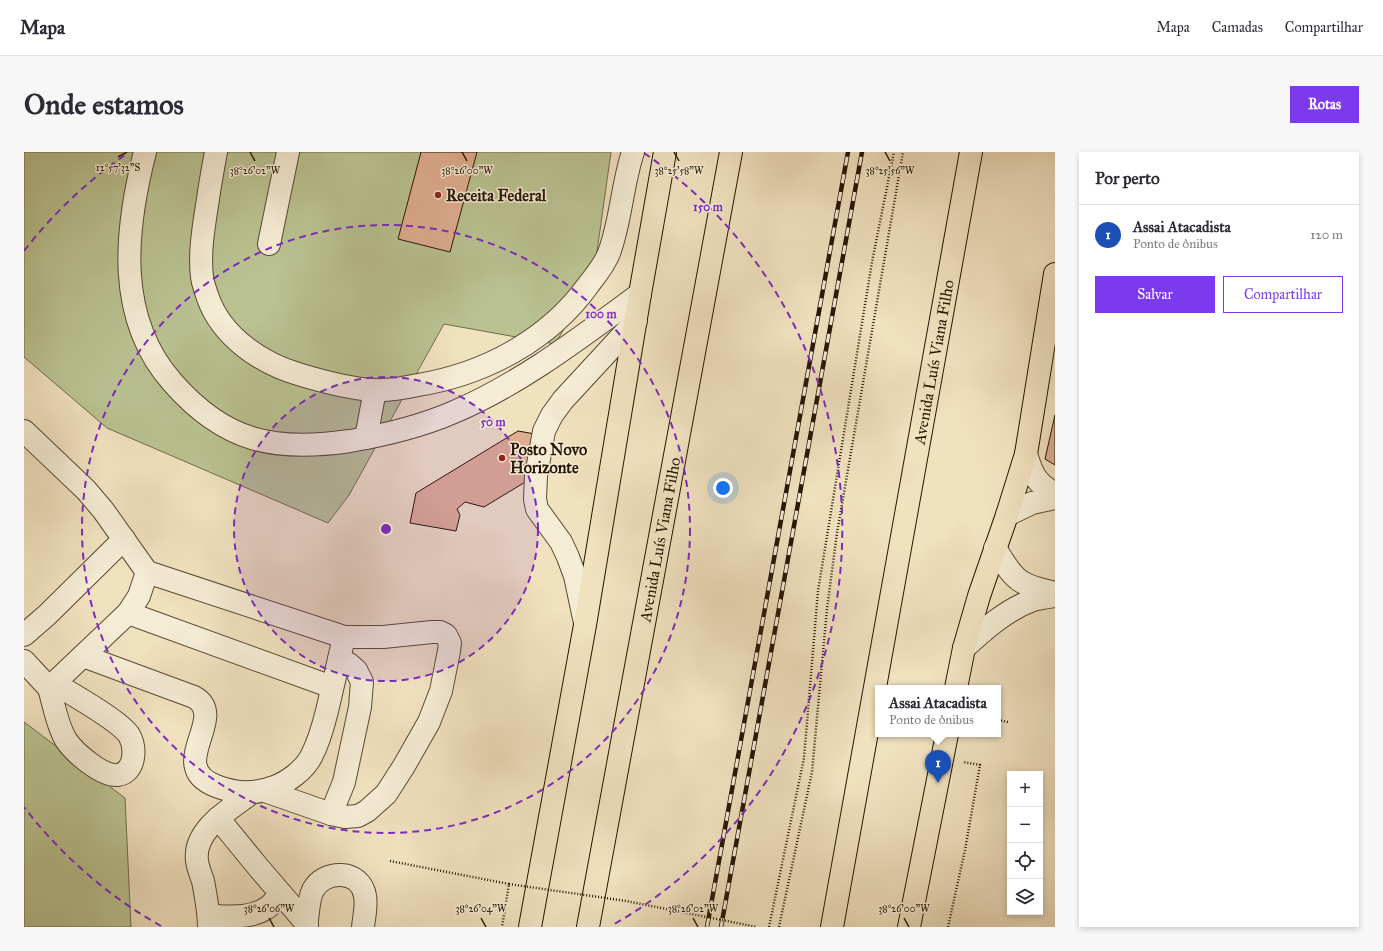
<!DOCTYPE html>
<html lang="pt">
<meta charset="utf-8">
<style>
body{margin:0;font-family:"IM FELL Great Primer",serif;background:#f7f7f7;color:#2b2b33}
.controls{position:absolute;right:12px;bottom:12px;display:grid;overflow:hidden;border-radius:0px;box-shadow:0 2px 6px #0003}
.controls button{width:36px;height:36px;display:grid;place-items:center;padding:0;border:0;border-bottom:1px solid #e1e1e2;background:#fff;color:#2b2b33;font:20px sans-serif}
.you{position:absolute;left:699px;top:336px;width:14px;height:14px;margin:-10px;border:3px solid #fff;border-radius:50%;background:#1a73e8;box-shadow:0 0 0 6px #1a73e833}
.badge{display:grid;place-items:center;width:26px;height:26px;border-radius:50%;background:#7c3aed;color:#fff;font-size:13px;font-weight:700}
.pin{position:absolute;translate:-50% -33px;filter:drop-shadow(0 1px 2px #0008)}
.pin::after{content:'';position:absolute;top:21px;width:14px;height:12px;background:inherit;clip-path:polygon(0 0,100% 0,50% 100%)}
.popup{position:absolute;left:851px;top:533px;width:126px;height:52px;box-sizing:border-box;display:grid;place-content:center;border-radius:0px;background:#fff;filter:drop-shadow(0 1px 3px #0005);font-size:13px;white-space:nowrap;color:#7c7c81}
.popup b{font-size:15px;color:#2b2b33}
.popup::after{content:'';position:absolute;left:50%;top:100%;margin-left:-8px;border:8px solid transparent;border-top-color:#fff}
.list{margin:0;padding:0;list-style:none}
h2{display:flex;justify-content:space-between;align-items:center;height:52px;margin:0;padding:0 16px;font-size:17px}
h2 small{font-size:13px;font-weight:400;color:#7c7c81}
.list li{display:grid;grid-template-columns:26px 1fr auto;gap:12px;align-items:center;box-sizing:border-box;height:60px;padding:0 16px;border-top:1px solid #e1e1e2}
.list b{display:block;font-size:15px;white-space:nowrap}
.list p{margin:0;font-size:13px;white-space:nowrap;color:#7c7c81}
.list em{font-size:13px;font-style:normal;color:#7c7c81}
.actions{display:flex;gap:8px;padding:12px 16px}
.actions a{flex:1;padding:9px 0;border:1px solid #7c3aed;border-radius:0px;text-align:center;font-size:14px;color:#7c3aed}
.actions .main{background:#7c3aed;color:#fff}
.icon{flex:none;width:22px;height:22px;fill:none;stroke:currentColor;stroke-width:2;stroke-linecap:round;stroke-linejoin:round}
.map{position:relative;flex:none;width:1031px;height:775px;overflow:hidden;border-radius:0px}
header{display:flex;align-items:center;gap:24px;box-sizing:border-box;height:56px;padding:0 20px;background:#fff;border-bottom:1px solid #e1e1e2}
header strong{font-size:19px}
nav{display:flex;gap:22px;margin-inline-start:auto;font-size:14px}
.intro{display:flex;align-items:center;justify-content:space-between;box-sizing:border-box;height:96px;padding:0 24px}
h1{margin:0;font-size:28px}
.button{padding:10px 18px;border-radius:0px;background:#7c3aed;color:#fff;font-size:14px;font-weight:700}
main{display:flex;gap:24px;padding:0 24px}
aside{flex:1;background:#fff;border-radius:0px;box-shadow:0 2px 6px #0003}
.map>svg:first-child{display:block}
.green{fill:#bac291;stroke:#706c4a}
.building{fill:#dfad90;stroke:#251603}
.lines{fill:none;stroke-linecap:round;stroke-linejoin:round}
.minor-casing{stroke:#584932;stroke-width:24}
.major-casing{stroke:#251603;stroke-width:24}
.highway-casing{stroke:#251603;stroke-width:24}
.path{stroke:#251603;stroke-width:2.5;stroke-dasharray:1 2;stroke-linecap:butt}
.minor{stroke:#f5ecd5;stroke-width:22}
.major{stroke:#f0e1bf;stroke-width:22}
.highway{stroke:#f0e1bf;stroke-width:22}
.rail-casing{stroke:#251603;stroke-width:4.5}
.rail{stroke:#f5ecd5;stroke-width:3;stroke-dasharray:9;stroke-linecap:butt}
.path-bridge{stroke:#251603;stroke-width:2.5;stroke-dasharray:1 2;stroke-linecap:butt}
.ticks{fill:none;stroke:#251603;stroke-width:1.5}
.ring{fill:none;stroke:#7b2cbf;stroke-width:2;stroke-dasharray:7 5}
.poi-dot{fill:#8f2418;stroke:#f5ecd5;stroke-width:1.5}
.labels{text-anchor:middle;dominant-baseline:central;stroke-width:3;stroke-linejoin:round;paint-order:stroke}
.poi-label{font-size:16px;font-weight:bold;fill:#251603;stroke:#f5ecd5;text-anchor:start}
.street-label{font-size:16px;fill:#251603;stroke:#f5ecd5}
.ticks-label{font-size:10px;text-anchor:middle;fill:#251603;stroke:#f5ecd5;stroke-width:3;stroke-linejoin:round;paint-order:stroke}
.centre{fill:#7b2cbf;stroke:#f5ecd5;stroke-width:2}
.ring-label{font-size:12px;text-anchor:middle;font-weight:bold;fill:#7b2cbf;stroke:#f5ecd5;stroke-width:3;stroke-linejoin:round;paint-order:stroke}
</style>
<header>
<strong>Mapa</strong>
<nav><a>Mapa</a><a>Camadas</a><a>Compartilhar</a></nav>
</header>
<div class="intro"><h1>Onde estamos</h1><a class="button">Rotas</a></div>
<main>
<div class="map">
<svg width="1031" height="775" viewBox="0 0 1031 775">
<rect width="100%" height="100%" fill="#f0e1bf"/>
<filter id="stains"><feTurbulence type="fractalNoise" baseFrequency=".005" numOctaves="4"/><feColorMatrix values="0 0 0 0 .2 0 0 0 0 .09 0 0 0 0 .02 0 0 0 .5 -.17"/></filter>
<radialGradient id="worn" r=".72"><stop offset=".6" stop-color="#630" stop-opacity="0"/><stop offset="1" stop-color="#630" stop-opacity=".3"/></radialGradient>
<!-- green -->
<g class="green">
<path d="M0,0H587L569,128L531,192L420,172L325,343L304,371L83,276L0,205Z"/>
<path d="M0,570L101,646L107,775H0Z"/>
</g>
<!-- building -->
<g class="building">
<path d="M397,0H453L426,100L374,87Z"/>
<path d="M1031,263V313L1021,307Z"/>
<path d="M494,279L511,282L503,329L460,355L441,350L433,357L436,363L432,379L386,371L392,341Z"/>
</g>
<g class="lines">
<defs>
<g id="minor">
<path d="M121,0C101,78 91,166 149,231C201,290 250,300 326,289C361,283 398,274 430,260C498,231 557,185 616,142"/>
<path d="M192,0C189,16 186,32 184,47C180,73 175,99 178,125C179,132 182,140 184,146C198,185 237,211 274,222C297,229 326,237 350,238C365,239 380,236 394,233C461,222 525,188 565,132C572,123 581,112 585,101C597,69 598,33 609,0"/>
<path d="M245,92L264,0"/>
<path d="M0,279L62,338L79,358L123,420L320,485H359L408,480H416L422,483L426,491L425,499L417,539L405,570L380,614L362,642L343,659L334,664L321,665L307,662L320,630L336,555L338,530L332,518L325,512L315,507"/>
<path d="M342,286L351,238"/>
<path d="M1002,302C1008,322 1012,331 1031,342"/>
<path d="M983,363L1008,351L1031,346"/>
<path d="M971,396C978,407 986,423 998,430C1008,436 1020,438 1031,441"/>
<path d="M104,461L308,535"/>
<path d="M561,471L551,424L544,405L537,390L513,357L511,347L512,324L520,279L528,263L539,248L612,169"/>
<path d="M0,483L23,463L100,387"/>
<path d="M940,496C961,477 982,458 1009,448C1016,446 1024,445 1031,444"/>
<path d="M59,504L170,545C206,565 140,614 192,634C212,642 230,643 250,635C264,630 280,618 287,605C295,590 299,575 303,559C308,538 313,516 318,494"/>
<path d="M0,509L25,536L104,461L115,444L123,420"/>
<path d="M25,536C30,553 33,573 42,588C50,600 78,625 94,623C112,620 112,595 105,583C95,568 47,542 30,531"/>
<path d="M241,639L307,662"/>
<path d="M194,666L234,715L283,772"/>
<path d="M185,764C203,764 225,767 241,757C247,754 252,747 257,742"/>
<path d="M185,775C185,759 182,745 179,729C177,723 174,716 173,709C169,678 205,658 226,642"/>
<path d="M282,775C284,765 284,747 289,738C300,717 337,717 341,744C343,753 340,765 339,775"/>
</g>
<g id="major">
<path d="M932,536L940,496L955,444L983,363L1002,302L1031,122"/>
<path d="M506,775L561,473L616,142L641,0"/>
<path d="M885,775L923,582"/>
</g>
<g id="highway">
<path id="s1" d="M564,775L707,0"/>
<path id="s2" d="M808,775L947,0"/>
</g>
</defs>
<!-- minor casing -->
<use href="#minor" class="minor-casing"/>
<!-- major casing -->
<use href="#major" class="major-casing"/>
<!-- highway casing -->
<use href="#highway" class="highway-casing"/>
<!-- path -->
<g class="path">
<path d="M974,568L984,570"/>
<path d="M366,709L485,732L478,775"/>
<path d="M745,775L780,606L794,439L848,110L870,0"/>
<path d="M755,775L788,620L803,457L813,381L879,0"/>
<path d="M924,775L941,698L956,613L939,610"/>
</g>
<!-- minor -->
<use href="#minor" class="minor"/>
<!-- major -->
<use href="#major" class="major"/>
<!-- highway -->
<use href="#highway" class="highway"/>
<defs>
<g id="rail">
<path d="M683,775L824,0"/>
<path d="M697,775L838,0"/>
</g>
</defs>
<!-- rail casing -->
<use href="#rail" class="rail-casing"/>
<!-- rail -->
<use href="#rail" class="rail"/>
<!-- path-bridge -->
<path class="path-bridge" d="M485,732L602,749L733,775"/>
</g>
<!-- ticks -->
<path class="ticks" d="M226,0L231,9M438,0L443,9M650,0L655,9M861,0L866,9M94,5L103,0M245,766L250,775M457,766L462,775M669,766L674,775M880,766L885,775"/>
<!-- distance rings -->
<circle cx="362" cy="377" r="152" fill="#7b2cbf" fill-opacity=".12"/>
<g class="ring">
<circle cx="362" cy="377" r="152"/>
<circle cx="362" cy="377" r="304"/>
<path d="M137 774A456 456 0 0 1 0 655M0 99A456 456 0 0 1 104 1M620 1A456 456 0 0 1 587 774"/>
</g>
<!-- markers -->
<g class="poi-dot">
<circle cx="414" cy="43" r="4"/>
<circle cx="478" cy="306" r="4"/>
</g>
<g class="labels">
<!-- poi labels -->
<g class="poi-label">
<text x="422" y="43">Receita Federal</text>
<text x="486" y="297">Posto Novo<tspan x="486" dy="18">Horizonte</tspan></text>
</g>
<!-- street labels -->
<g class="street-label">
<text stroke="none"><textPath href="#s2" startOffset="574">Avenida Luís Viana Filho</textPath></text>
<text stroke="none"><textPath href="#s1" startOffset="394">Avenida Luís Viana Filho</textPath></text>
</g>
</g>
<g class="ticks-label">
<text x="94" y="19">12°57'32"S</text>
<text x="443" y="22">38°26'00"W</text>
<text x="655" y="22">38°25'58"W</text>
<text x="866" y="22">38°25'56"W</text>
<text x="231" y="22">38°26'02"W</text>
<text x="245" y="760">38°26'06"W</text>
<text x="457" y="760">38°26'04"W</text>
<text x="669" y="760">38°26'02"W</text>
<text x="880" y="760">38°26'00"W</text>
</g>
<circle cx="362" cy="377" r="6" class="centre"/>
<g class="ring-label">
<text x="684" y="59">150 m</text>
<text x="577" y="166">100 m</text>
<text x="469" y="274">50 m</text>
</g>
<rect width="100%" height="100%" filter="url(#stains)"/>
<rect width="100%" height="100%" fill="url(#worn)"/>
</svg>
<div class="controls">
<button>+</button>
<button>−</button>
<button><svg class="icon" aria-label="locate" viewBox="0 0 24 24"><circle cx="12" cy="12" r="6"/><path d="M12 2v4M12 18v4M2 12h4M18 12h4"/></svg></button>
<button><svg class="icon" aria-label="layers" viewBox="0 0 24 24"><path d="M12 4l9 5-9 5-9-5zM3 14l9 5 9-5"/></svg></button>
</div>
<div class="you"></div>
<div class="pin badge" style="left:914px;top:631px;background:#1a4fb4">1</div>
<div class="popup"><b>Assai Atacadista</b>Ponto de ônibus</div>
</div>
<aside>
<h2>Por perto<small></small></h2>
<ul class="list">
<li><span class="badge" style="background:#1a4fb4">1</span><div><b>Assai Atacadista</b><p>Ponto de ônibus</p></div><em>120 m</em></li>
</ul>
<div class="actions"><a class="main">Salvar</a><a>Compartilhar</a></div>
</aside>
</main>
